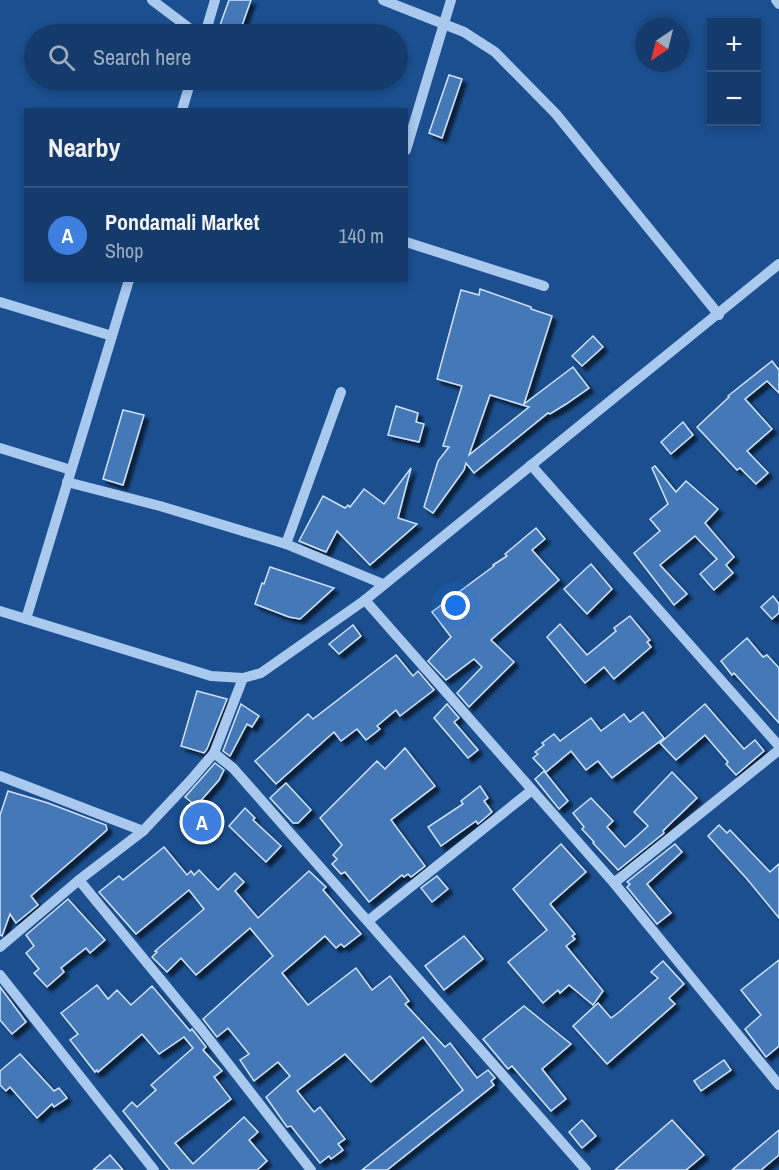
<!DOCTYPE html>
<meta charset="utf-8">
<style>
body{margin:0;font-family:"Archivo Narrow",sans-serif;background:#214673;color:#f1f3f6}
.controls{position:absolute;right:18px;top:18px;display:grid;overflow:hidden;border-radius:0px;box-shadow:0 3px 9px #0003}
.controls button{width:54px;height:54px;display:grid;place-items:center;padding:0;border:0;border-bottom:2px solid #33557e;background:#143b6b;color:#f1f3f6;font:30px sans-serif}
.compass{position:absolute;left:635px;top:18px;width:54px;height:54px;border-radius:50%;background:#143b6b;box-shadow:0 3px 9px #0003;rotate:215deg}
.you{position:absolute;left:456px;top:606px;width:21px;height:21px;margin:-15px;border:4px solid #fff;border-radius:50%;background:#1a73e8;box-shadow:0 0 0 9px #1a73e833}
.badge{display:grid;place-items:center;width:39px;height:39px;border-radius:50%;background:#ffd166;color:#fff;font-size:20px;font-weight:700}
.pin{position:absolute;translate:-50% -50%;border:3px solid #fff;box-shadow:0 2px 6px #0006}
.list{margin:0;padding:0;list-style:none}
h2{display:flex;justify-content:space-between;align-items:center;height:78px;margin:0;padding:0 24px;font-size:26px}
h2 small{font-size:20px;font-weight:400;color:#9dadc1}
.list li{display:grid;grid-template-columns:39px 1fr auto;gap:18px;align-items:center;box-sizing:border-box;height:96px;padding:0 24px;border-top:2px solid #33557e}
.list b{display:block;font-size:22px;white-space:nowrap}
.list p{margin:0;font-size:20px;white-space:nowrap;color:#9dadc1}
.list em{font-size:20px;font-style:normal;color:#9dadc1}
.icon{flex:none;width:33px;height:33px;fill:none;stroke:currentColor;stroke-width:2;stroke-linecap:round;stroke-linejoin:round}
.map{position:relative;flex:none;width:779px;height:1170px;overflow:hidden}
.search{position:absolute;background:#143b6b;box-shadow:0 3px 9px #0003;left:24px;top:24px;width:384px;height:66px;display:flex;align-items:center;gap:15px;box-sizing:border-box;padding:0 21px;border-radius:33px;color:#9dadc1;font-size:22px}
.panel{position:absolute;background:#143b6b;box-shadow:0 3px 9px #0003;left:24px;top:108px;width:384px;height:174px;border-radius:0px}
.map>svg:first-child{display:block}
.building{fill:#4478b7;stroke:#cfe3fa;stroke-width:1.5;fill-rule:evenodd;filter:url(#shadow)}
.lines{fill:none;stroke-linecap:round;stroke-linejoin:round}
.minor{stroke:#a9c9ee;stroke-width:10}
</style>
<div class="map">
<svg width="779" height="1170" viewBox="0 0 779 1170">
<defs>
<filter id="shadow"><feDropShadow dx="4.5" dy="4.5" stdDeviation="1.5" flood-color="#0009"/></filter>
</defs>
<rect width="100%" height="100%" fill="#1b4f8f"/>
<!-- building -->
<g class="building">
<path d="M229,0H251L239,34L219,28Z"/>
<path d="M449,75L462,79L442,138L429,133Z"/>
<path d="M480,289L531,307V309L552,316L524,404L573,367L589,388L566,404L550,414L548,413L474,473L466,463L464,470L433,513L424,507L438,461L449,447L443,446L462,386L437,379L461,290L479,295ZM490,395L529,407L469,455Z"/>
<path d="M593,336L603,347L582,366L572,356Z"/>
<path d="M772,361L779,370V393L767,381L745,399L772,429L747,451L768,473L756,484L740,468L737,470L697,427L729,397L728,396Z"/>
<path d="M396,406L418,413L416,422L424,424L419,442L388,435Z"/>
<path d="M123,410L144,415L123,485L103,479Z"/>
<path d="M683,422L693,435L671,454L661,442Z"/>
<path d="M655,466L676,492L686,481L718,509L705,523L734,557L726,565L733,573L714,590L700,574L717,559L695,536L660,565L687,594L674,605L634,553L660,531L650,519L668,504L652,468Z"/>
<path d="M411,468L398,518L417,524L370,565L337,531L326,552L299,541L323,496L345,508L348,505L350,507L364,489L384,504Z"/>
<path d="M536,528L545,539L532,550L559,580L491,640L514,662L469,707L457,693L482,667L474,659L446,680L428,661L451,637L432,612L494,566L493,565L507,556L505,554Z"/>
<path d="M591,564L612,589L587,614L564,589Z"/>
<path d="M270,567L334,588L300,619L289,617L255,604L262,583L264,584Z"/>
<path d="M773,596L779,604V613L772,619L761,607Z"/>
<path d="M630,616L650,640L647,642L651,647L614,679L604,667L585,683L547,637L560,624L587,655L616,631L614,628Z"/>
<path d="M353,625L361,636L339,654L329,644Z"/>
<path d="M747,638L763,657L767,655L779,668V723L734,673L732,675L721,661Z"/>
<path d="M396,655L413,676L418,671L434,690L400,716L396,710L377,726L380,729L366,740L357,729L341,741L334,732L276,784L255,761L308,714L313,719Z"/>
<path d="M197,691L227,699L207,749L204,753L181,746Z"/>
<path d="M241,704L259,716L252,727L247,724L230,756L223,751Z"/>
<path d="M447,704L459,718L454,722L478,750L468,758L434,718Z"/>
<path d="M705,704L744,749L755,740L764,751L736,775L726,764L728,762L705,735L676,760L660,743Z"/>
<path d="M643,712L664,738L612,778L598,761L586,770L571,751L546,772L533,758L538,754L535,752L544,745L542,743L554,734L560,741L591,718L601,731L624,714L630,722Z"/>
<path d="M405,748L435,786L391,820L425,866L411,877L408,874L404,877L402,875L369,902L345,872L341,874L332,864L337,859L333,855L342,845L320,818L377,761L385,769Z"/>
<path d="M215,763L224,770L219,780L196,806L185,797Z"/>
<path d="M544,771L568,801L559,809L535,779Z"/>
<path d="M672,772L697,798L670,824L663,831L664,833L618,870L593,843L594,842L582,829L584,827L573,813L591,798L613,821L607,827L625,847L648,826L634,812Z"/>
<path d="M286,783L311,810L298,823H293L270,798Z"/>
<path d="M480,786L488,798L484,801L492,812L478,824L476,821L441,846L428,827L463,804L461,801Z"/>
<path d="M8,791L48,803L106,825L107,830L31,896L38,905L16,923L10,914L2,936L0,935V815Z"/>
<path d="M245,808L255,818L253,820L281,846L266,862L229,826Z"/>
<path d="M719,825L727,833L730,830L770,872L779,864V918L747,879L708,836Z"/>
<path d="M561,844L586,872L550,904L575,934L572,936L575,939L566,946L603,991L593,1005L569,985L560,993L558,990L543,1003L508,962L547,930L513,889Z"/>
<path d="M675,844L682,852L647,884L671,913L657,924L627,887L630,884L627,882Z"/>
<path d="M164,847L187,875L191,871L194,875L199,870L218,890L235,873L244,882L235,891L258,918L309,871L326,887L323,890L361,934L344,947L341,944L336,948L325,936L282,973L308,1005L356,968L372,990L390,976L409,1001L405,1004L445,1047L450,1043L477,1078L488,1070L495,1078L491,1081L494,1085L387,1170H362L463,1090L423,1037L371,1082L345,1054L297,1091L314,1112L320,1107L345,1139L338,1144L343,1150L331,1159L329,1156L320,1163L291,1126L287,1127L266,1097L290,1076L278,1062L254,1081L240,1060L249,1054L228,1028L217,1037L203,1019L273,956L250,928L196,975L181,958L167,972L152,957L157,952L155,951L204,909L189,890L136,934L99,892L119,876L123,880Z"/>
<path d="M437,876L448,889L432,902L421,888Z"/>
<path d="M68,899L105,940L90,953L86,948L61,968L64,972L47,987L34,973L39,969L26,953L34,946L26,935Z"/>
<path d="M464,936L483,959L444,990L425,966Z"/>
<path d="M779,960V1046L766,1057L745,1029L761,1015L741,990Z"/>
<path d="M663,961L684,984L669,998L675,1004L607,1064L573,1026L598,1003L611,1018L618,1013L658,978L651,972Z"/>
<path d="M97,985L108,999L117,990L131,1005L152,986L190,1031L192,1029L206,1047L203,1050L222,1071L214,1077L231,1099L175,1143L193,1164L244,1117L258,1132L249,1140L267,1161L257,1170H170L123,1111L132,1102L137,1107L156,1090L151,1085L193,1048L184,1037L159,1054L142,1034L98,1072L97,1070L95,1072L70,1040L78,1034L61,1013Z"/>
<path d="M0,987L26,1022L12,1034L0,1020Z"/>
<path d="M524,1006L571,1044L542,1069L566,1099L551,1111L512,1066L508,1069L483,1039Z"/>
<path d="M20,1054L54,1091L59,1088L67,1098L54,1107L52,1104L37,1118L10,1087L6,1091L0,1085V1071Z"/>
<path d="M724,1060L731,1070L701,1091L694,1081Z"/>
<path d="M582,1120L596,1136L582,1148L569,1132Z"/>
<path d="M672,1120L704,1155L686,1170H615Z"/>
<path d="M779,1130V1155L761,1170H732Z"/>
<path d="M110,1155L123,1170H93Z"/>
</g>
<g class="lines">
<!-- minor -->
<g class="minor">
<path d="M152,0L197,34"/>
<path d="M383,0L464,32L495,52L556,114L719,315"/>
<path d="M776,0L779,4"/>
<path d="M205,34L215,0"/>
<path d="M182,110L191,80"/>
<path d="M406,150L451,0"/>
<path d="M406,242L544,286"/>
<path d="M0,302L112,336"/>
<path d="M0,448L71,470"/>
<path d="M531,465L779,746"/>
<path d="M67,482L160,506L286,544L383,584"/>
<path d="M286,544L341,392"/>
<path d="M365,600L614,883L779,1085"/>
<path d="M0,611L211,676L243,678L261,673L365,600L779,264"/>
<path d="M26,619L129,280"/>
<path d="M214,753L233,768L586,1170"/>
<path d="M0,776L143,831"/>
<path d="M79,880L202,1030L311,1170"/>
<path d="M614,883L779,750"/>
<path d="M368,921L532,790"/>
<path d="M0,947L79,880L143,831L190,781L214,753L243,678"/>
<path d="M0,975L154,1170"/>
</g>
</g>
</svg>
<div class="controls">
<button>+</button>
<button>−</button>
</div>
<svg class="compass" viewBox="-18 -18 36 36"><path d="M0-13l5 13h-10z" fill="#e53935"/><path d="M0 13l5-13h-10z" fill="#9dadc1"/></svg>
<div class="you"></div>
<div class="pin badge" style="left:202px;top:822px;background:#3f7fe0">A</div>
<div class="search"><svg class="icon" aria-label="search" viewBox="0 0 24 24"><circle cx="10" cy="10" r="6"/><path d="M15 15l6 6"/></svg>Search here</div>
<section class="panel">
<h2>Nearby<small></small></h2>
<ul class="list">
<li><span class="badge" style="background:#3f7fe0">A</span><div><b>Pondamali Market</b><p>Shop</p></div><em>140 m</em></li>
</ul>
</section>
</div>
